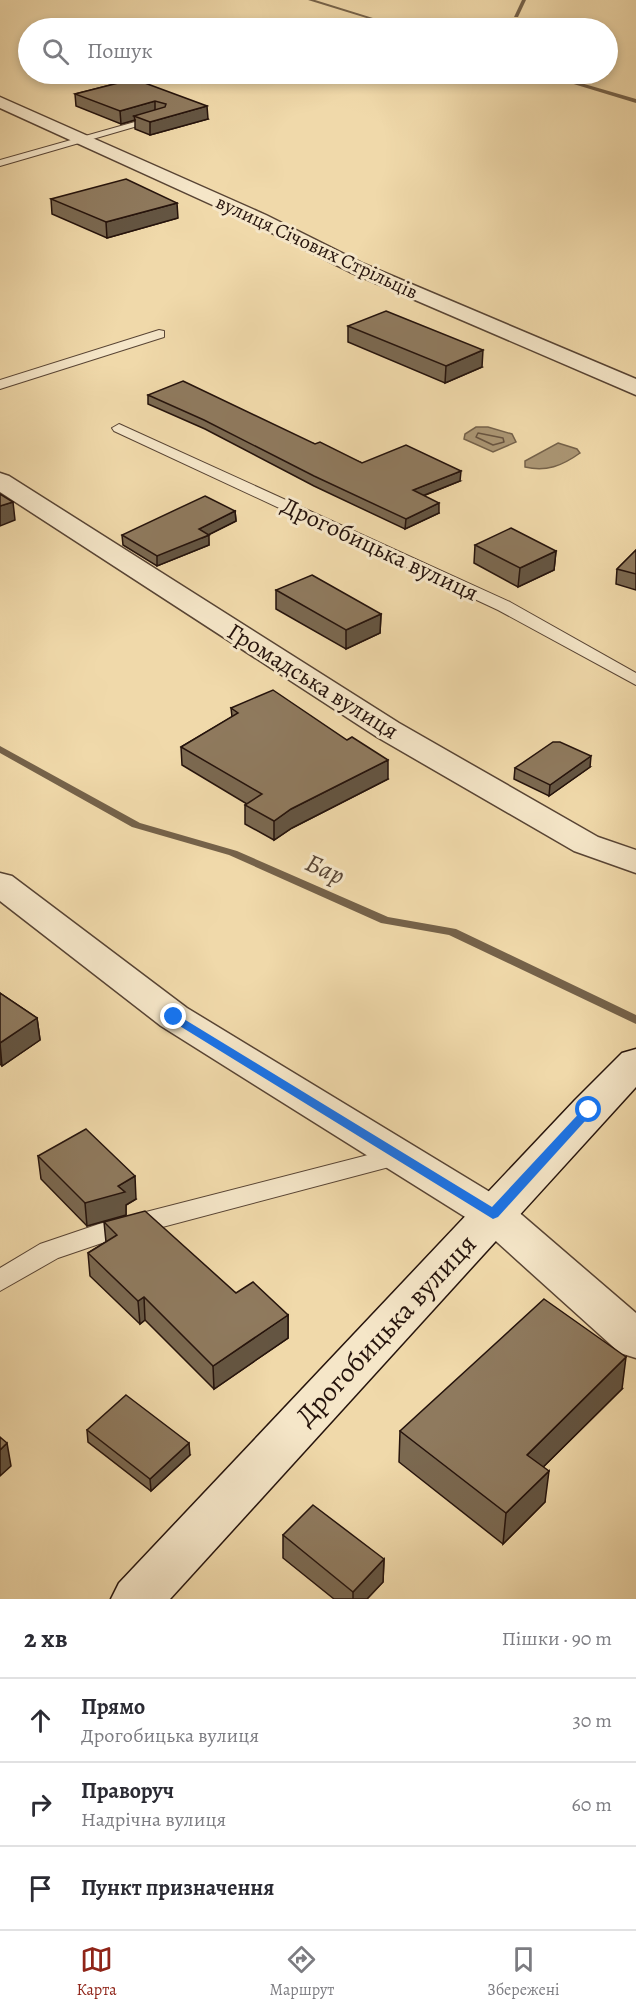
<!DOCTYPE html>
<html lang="uk">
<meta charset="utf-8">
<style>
body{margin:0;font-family:Alegreya,serif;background:#f2f2f3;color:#2b2b33}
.stop{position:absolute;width:18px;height:18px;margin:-14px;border:4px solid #1a73e8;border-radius:50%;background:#fff}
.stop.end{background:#1a73e8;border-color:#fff;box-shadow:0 2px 6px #0008}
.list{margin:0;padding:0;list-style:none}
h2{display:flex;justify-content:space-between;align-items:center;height:78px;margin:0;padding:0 24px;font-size:26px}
h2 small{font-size:20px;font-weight:400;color:#7c7c81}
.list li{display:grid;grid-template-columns:39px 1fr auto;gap:18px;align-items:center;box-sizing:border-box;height:84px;padding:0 24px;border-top:2px solid #e1e1e2}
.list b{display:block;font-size:22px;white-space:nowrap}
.list p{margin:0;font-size:20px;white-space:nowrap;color:#7c7c81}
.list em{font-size:20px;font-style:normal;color:#7c7c81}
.icon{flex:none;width:33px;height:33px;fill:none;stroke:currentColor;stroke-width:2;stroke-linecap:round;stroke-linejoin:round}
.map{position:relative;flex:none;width:636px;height:1599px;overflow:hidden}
.search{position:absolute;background:#fff;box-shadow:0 3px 9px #0003;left:18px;right:18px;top:18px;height:66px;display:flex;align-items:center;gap:15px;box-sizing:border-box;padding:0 21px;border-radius:33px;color:#7c7c81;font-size:22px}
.sheet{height:330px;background:#fff}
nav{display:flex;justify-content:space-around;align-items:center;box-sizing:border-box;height:84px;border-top:2px solid #e1e1e2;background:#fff;font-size:16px;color:#7c7c81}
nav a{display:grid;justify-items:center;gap:3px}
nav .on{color:#8f2418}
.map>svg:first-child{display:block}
.water{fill:#ab9674;stroke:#75624a;stroke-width:1.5}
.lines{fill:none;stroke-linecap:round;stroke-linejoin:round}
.shore{stroke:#685440;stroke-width:1.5}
.stream{fill:#75624a;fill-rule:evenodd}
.lane-casing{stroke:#584434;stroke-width:2}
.street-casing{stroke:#584434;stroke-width:3}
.secondary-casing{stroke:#25130c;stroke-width:3}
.lane{fill:#f5e6c8;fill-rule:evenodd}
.street{fill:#f5e6c8;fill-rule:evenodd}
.secondary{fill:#f5e6c8;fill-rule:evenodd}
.wall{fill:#7b6951;stroke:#25130c;stroke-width:1.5}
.shaded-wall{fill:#645542;stroke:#25130c;stroke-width:1.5}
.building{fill:#8f7a5e;stroke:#25130c;stroke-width:1.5}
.route{fill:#1a73e8}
.labels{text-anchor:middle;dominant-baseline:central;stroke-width:6;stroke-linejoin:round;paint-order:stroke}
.far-street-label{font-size:20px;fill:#25130c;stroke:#f5e6c8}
.street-label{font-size:24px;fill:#25130c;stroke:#f5e6c8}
.water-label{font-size:26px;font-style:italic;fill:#5b4736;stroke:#f5e6c8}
.near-street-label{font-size:28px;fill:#25130c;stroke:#f5e6c8}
</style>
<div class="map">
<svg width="636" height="1599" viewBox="0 0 636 1599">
<rect width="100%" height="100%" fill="#f0d9aa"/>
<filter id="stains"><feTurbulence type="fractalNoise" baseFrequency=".00333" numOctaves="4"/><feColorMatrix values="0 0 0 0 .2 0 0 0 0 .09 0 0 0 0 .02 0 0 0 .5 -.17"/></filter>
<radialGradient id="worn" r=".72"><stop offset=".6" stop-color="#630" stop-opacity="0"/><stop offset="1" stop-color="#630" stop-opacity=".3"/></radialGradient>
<!-- water -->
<g class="water">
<path d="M476,427H488L512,434L516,442L493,452L464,439L465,434Z"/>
<path d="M558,443L577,449L580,453C562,466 546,472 525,467V461Z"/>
</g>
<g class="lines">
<!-- shore -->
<path class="shore" d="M478,433L503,438L504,442L493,445L476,437Z"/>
<!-- stream -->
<g class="stream">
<path d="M308,0H315L405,28H399Z"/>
<path d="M522,0H526L518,17H514Z"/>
<path d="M544,74H550L636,99V103L544,75Z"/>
<path d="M0,746L140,823L237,851L388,917L456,929L636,1015V1024L449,935L381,923L229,855L132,827L0,753Z"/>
</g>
<defs>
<g id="lane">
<path d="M156,116L165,118L0,166V160Z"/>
<path d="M159,330L164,331V337L0,389V380Z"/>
<path d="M119,424L510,602L636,673V685L498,610L114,431L112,428Z"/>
<path d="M399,1147L408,1150L411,1156L408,1162L102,1243L58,1258L0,1291V1268L40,1244L99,1224Z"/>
</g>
<g id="street">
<path d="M0,97L266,215L364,264L636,379V395L350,272L252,223L0,108Z"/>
<path d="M0,473L9,476L399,723L598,837L636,850V873L574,851L377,737L0,492Z"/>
<path d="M0,873L12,876L187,1008L508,1203L636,1313V1358L620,1353L478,1225L161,1026L0,901Z"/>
</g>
<path id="secondary" d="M636,1049V1087L170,1599H111L119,1583L575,1100L622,1053Z"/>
</defs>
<!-- lane casing -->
<use href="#lane" class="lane-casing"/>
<!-- street casing -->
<use href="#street" class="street-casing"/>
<!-- secondary casing -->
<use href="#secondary" class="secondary-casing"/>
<!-- lane -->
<use href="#lane" class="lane"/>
<!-- street -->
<use href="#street" class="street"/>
<!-- secondary -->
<use href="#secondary" class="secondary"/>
</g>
<!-- wall -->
<g class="wall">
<path d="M134,79L208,119L150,135L135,129V120L121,124L76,106L75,94Z"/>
<path d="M51,199L178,218L107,238L52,214Z"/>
<path d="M348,326L482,367L445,383L348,342Z"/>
<path d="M148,395L315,444L362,463L460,481L423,496L439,513L405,529L314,486L205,429L148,404Z"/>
<path d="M235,511L236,521L208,535L209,545L157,566L123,545L122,535Z"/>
<path d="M475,545L556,551L554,570L518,587L474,563Z"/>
<path d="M636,550V590L616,584L617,569Z"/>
<path d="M276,590L381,614L380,633L346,649L276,609Z"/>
<path d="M231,708L388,779L292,828L274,840L245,824V805L247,804L182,765L181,747L232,717Z"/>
<path d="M590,767L549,796L514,779L515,768Z"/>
<path d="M0,993L37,1018L40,1040L2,1066L0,1064Z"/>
<path d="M38,1156L136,1199L126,1205V1215L87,1226L41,1179Z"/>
<path d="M104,1222L236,1293L288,1315V1338L214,1389L145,1320L140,1324L90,1276L88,1253L106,1242Z"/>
<path d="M622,1389L543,1467L545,1502L503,1544L399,1462L400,1431Z"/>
<path d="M87,1430L190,1455L151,1491L88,1442Z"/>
<path d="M283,1535L384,1559L383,1582L367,1599H334L283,1558Z"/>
</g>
<!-- shaded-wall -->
<g class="shaded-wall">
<path d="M155,101V114L134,116L135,120L121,124L120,111Z"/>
<path d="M207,106L208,119L150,135V122Z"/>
<path d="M177,203L178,218L107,238L106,222Z"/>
<path d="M483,350L482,367L445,383L446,366Z"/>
<path d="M461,471L460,481L412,500L413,490Z"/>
<path d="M13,502L15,520L0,526V506Z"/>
<path d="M439,503V513L405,529L406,519Z"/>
<path d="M235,511L236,521L202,538L209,535V545L157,566V556L199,529Z"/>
<path d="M556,551L554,570L518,587L520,568Z"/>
<path d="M381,614L380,633L346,649V630Z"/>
<path d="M591,756L590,767L549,796L550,785Z"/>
<path d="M388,760V779L292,828L274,840V821L291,809Z"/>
<path d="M37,1018L40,1040L2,1066L0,1043Z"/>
<path d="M135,1176L136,1199L126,1205V1215L87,1226L85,1203L118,1186Z"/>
<path d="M144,1297L145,1320L140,1324L138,1301Z"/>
<path d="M288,1315V1338L214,1389L213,1366Z"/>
<path d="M626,1357L622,1389L524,1486L527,1455Z"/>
<path d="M7,1443L11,1466L0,1476V1450Z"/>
<path d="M189,1443L190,1455L151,1491L150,1479Z"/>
<path d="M549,1471L545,1502L503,1544L506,1513Z"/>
<path d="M384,1559L383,1582L367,1599H353V1592Z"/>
</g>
<!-- building -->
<g class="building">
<path d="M134,79L207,106L150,122L134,116L165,107L166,104L155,101L120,111L75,94Z"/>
<path d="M126,179L177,203L106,222L51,199Z"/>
<path d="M386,311L483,350L446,366L348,326Z"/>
<path d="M183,381L315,444L320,442L362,463L406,445L461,471L413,490L439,503L406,519L314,476L204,420L148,395Z"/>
<path d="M0,494L13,502L0,506Z"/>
<path d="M205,496L235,511L199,529L209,535L157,556L122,535Z"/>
<path d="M511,528L556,551L520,568L475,545Z"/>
<path d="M636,550V574L617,569Z"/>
<path d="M312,575L381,614L346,630L276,590Z"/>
<path d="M273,690L347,740L352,737L388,760L291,809L274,821L245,805L262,794L181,747L238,713L231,708Z"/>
<path d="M553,742H560L591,756L550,785L515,768Z"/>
<path d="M0,993L37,1018L0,1043Z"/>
<path d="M86,1129L135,1176L118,1186L125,1192L85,1203L38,1156Z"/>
<path d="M145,1211L236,1293L253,1282L288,1315L213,1366L144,1297L138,1301L88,1253L117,1235L104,1222Z"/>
<path d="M544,1299L626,1357L527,1455L549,1471L506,1513L400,1431Z"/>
<path d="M126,1395L189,1443L150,1479L87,1430Z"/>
<path d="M0,1437L7,1443L0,1450Z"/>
<path d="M313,1505L384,1559L353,1592L283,1535Z"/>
</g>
<!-- route -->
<path class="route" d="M174,1013L492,1207L585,1107H593L595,1110L498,1217L493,1219L170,1020L169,1017Z"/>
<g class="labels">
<!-- far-street labels -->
<g class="far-street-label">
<text transform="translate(317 247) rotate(25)">вулиця Січових Стрільців</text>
</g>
<!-- street labels -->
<g class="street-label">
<text transform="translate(380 549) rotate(25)">Дрогобицька вулиця</text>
<text transform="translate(313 681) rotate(32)">Громадська вулиця</text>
</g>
<!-- water labels -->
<g class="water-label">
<text transform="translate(325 869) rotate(24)">Бар</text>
</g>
<!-- near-street labels -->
<g class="near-street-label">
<text transform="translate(386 1330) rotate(-47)">Дрогобицька вулиця</text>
</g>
</g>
<rect width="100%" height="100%" filter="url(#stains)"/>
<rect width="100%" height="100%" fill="url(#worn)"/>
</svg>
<div class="stop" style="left:589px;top:1110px"></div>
<div class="stop end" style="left:174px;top:1017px"></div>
<div class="search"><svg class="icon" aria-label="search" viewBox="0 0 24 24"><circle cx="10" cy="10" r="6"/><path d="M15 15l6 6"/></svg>Пошук</div>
</div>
<section class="sheet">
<h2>2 хв<small>Пішки · 90 m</small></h2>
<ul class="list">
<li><svg class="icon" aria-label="ahead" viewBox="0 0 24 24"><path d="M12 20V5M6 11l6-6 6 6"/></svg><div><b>Прямо</b><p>Дрогобицька вулиця</p></div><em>30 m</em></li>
<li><svg class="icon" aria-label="right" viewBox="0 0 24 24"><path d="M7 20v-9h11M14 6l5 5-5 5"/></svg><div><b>Праворуч</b><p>Надрічна вулиця</p></div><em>60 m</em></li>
<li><svg class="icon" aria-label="arrive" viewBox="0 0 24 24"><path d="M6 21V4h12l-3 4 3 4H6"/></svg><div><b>Пункт призначення</b></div></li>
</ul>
</section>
<nav>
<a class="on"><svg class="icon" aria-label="map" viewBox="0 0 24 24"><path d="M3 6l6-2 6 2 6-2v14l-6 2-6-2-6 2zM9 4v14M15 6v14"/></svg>Карта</a>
<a><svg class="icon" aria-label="directions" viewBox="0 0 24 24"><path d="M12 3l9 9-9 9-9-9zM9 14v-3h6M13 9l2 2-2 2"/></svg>Маршрут</a>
<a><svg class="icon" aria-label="saved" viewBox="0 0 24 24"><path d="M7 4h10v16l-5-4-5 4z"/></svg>Збережені</a>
</nav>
